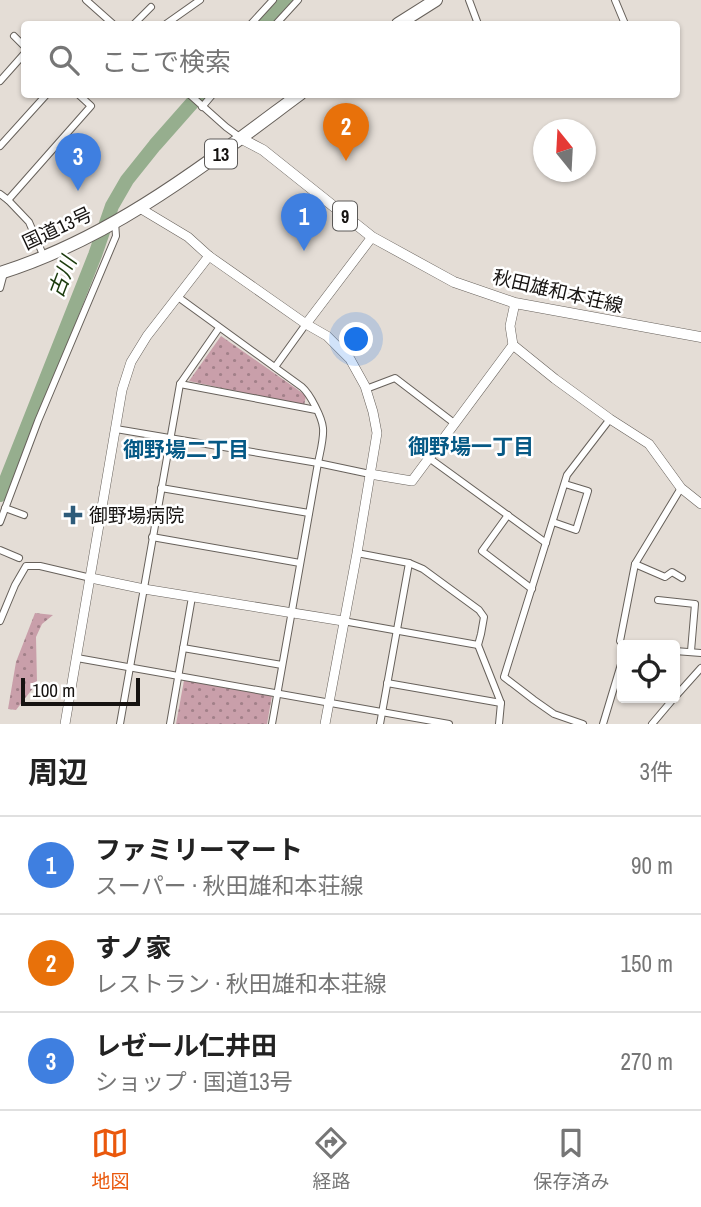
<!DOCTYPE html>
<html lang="ja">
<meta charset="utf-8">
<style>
body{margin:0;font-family:"Archivo Narrow","Noto Sans JP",sans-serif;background:#f2f2f2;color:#222}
.controls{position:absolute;right:21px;bottom:21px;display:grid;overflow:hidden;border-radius:7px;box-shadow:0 2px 5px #0004}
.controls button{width:63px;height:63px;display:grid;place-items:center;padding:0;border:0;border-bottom:2px solid #e0e0e0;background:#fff;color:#222;font:35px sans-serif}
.compass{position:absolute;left:533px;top:119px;width:63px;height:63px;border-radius:50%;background:#fff;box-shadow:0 2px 5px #0004;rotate:342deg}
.scale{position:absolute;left:21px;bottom:18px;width:119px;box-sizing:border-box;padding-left:7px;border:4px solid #161311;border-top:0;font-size:19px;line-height:24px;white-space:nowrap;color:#161311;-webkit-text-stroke:5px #fff;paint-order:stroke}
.you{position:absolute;left:357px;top:340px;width:24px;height:24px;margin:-18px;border:5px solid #fff;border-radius:50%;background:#1a73e8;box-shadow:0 0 0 10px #1a73e833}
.badge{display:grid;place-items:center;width:46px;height:46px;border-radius:50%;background:#ea580c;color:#fff;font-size:23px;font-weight:700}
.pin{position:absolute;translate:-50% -58px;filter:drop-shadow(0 2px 4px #0008)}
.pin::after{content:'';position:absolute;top:37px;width:24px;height:21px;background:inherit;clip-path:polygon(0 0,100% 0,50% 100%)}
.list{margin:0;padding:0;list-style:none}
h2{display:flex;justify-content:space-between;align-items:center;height:91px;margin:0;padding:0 28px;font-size:30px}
h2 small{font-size:23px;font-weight:400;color:#767676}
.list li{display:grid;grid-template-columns:46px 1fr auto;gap:21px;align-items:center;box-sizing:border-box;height:98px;padding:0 28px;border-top:2px solid #e0e0e0}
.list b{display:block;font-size:26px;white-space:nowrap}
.list p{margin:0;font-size:23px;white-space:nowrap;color:#767676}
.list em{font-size:23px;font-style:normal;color:#767676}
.icon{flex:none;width:38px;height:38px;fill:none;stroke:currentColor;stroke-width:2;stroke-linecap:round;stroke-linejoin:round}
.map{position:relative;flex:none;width:701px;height:724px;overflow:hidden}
.search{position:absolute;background:#fff;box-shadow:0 2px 5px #0004;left:21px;right:21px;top:21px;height:77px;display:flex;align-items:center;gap:18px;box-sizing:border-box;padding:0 24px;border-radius:7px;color:#767676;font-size:26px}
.sheet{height:385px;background:#fff}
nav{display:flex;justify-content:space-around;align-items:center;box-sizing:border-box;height:98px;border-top:2px solid #e0e0e0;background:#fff;font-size:19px;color:#767676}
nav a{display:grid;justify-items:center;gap:4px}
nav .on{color:#ea580c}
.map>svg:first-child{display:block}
.park{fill:url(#park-dots)}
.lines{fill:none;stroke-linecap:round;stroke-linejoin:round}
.river{stroke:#96ae8e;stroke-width:14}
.street-casing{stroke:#67615b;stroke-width:8}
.secondary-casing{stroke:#67615b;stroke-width:10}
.primary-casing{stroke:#67615b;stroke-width:11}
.highway-casing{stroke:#67615b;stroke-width:14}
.street{stroke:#fff;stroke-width:6}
.secondary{stroke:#fff;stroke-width:9}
.primary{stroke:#fff;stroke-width:10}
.highway{stroke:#fff;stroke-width:12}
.poi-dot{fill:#2d5b7a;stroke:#fff;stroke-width:2.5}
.labels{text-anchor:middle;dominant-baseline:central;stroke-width:5;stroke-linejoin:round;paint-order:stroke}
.shield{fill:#fff;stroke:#5c5a58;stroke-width:2}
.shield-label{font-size:18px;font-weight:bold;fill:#161311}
.street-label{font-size:19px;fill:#161311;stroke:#fff}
.poi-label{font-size:19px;fill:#161311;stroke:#fff;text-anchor:start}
.water-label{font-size:21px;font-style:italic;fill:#1a3a0b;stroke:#fff}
.neighbourhood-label{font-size:21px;font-weight:bold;fill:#065985;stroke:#fff}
</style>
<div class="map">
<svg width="701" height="724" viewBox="0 0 701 724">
<defs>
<pattern id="park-dots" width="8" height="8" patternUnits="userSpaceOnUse" patternTransform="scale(1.75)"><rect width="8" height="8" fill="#c99faa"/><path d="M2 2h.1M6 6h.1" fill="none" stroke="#a28089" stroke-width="1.8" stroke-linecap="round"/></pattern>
</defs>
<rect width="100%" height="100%" fill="#e4ddd6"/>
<!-- park -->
<g class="park">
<path d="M221,336L301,392L306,396L304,406L189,381Z"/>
<path d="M35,613L53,615L42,624L36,637L37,683L16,710L8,709L16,662Z"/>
<path d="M185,675L273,690L267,724H176Z"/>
</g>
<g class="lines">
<!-- river -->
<g class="river">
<path d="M265,24L286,0"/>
<path d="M0,495L95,255L112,206L127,180L155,145L200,94"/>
</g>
<defs>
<g id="street">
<path d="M86,0L113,24"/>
<path d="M469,0L478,24"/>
<path d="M615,0L625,24"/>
<path d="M134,24L151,7"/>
<path d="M166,24L200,0"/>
<path d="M251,24L273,0"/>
<path d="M276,24L298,0"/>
<path d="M14,36L24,46"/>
<path d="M0,81L24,54"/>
<path d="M189,94L226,127L241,138"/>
<path d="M202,107L213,94"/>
<path d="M0,146L47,94"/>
<path d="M0,194L8,200L91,106L78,94"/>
<path d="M8,200L29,222L44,257"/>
<path d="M0,288L4,273"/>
<path d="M178,297L302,387C310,394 322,417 323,428C324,439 320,452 318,463L272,724"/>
<path d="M275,367L306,324"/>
<path d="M180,384L316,410"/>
<path d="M366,389L395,378L454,423"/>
<path d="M116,429L318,463L370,474"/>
<path d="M429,458L546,543"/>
<path d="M161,488L309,513"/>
<path d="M5,508L24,515"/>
<path d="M508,515L482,551L532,589"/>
<path d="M0,522L38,421L116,236L115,222"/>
<path d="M553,522L576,530L588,491L565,484"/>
<path d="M152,537L300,563"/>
<path d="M0,550L19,558"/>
<path d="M357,553L409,563L423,569L479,610L484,617L481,634L478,645L501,703L499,724"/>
<path d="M635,564L665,577L672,572L682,578"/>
<path d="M658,600L695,604L691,651"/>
<path d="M0,621L15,585L26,566H40L91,578"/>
<path d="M343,621L478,645"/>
<path d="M623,645L620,641L635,564L681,488"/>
<path d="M183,648L282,665"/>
<path d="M675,651L701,653"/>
<path d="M77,658L449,724"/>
<path d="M387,683L501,703"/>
<path d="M675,697L701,668"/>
<path d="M120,724L180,384L219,328"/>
<path d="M170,724L192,597"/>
<path d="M380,724L409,563"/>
<path d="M583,724L554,714L534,700L504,677L567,475L610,419"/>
<path d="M603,724L622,661"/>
<path d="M652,724L674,698"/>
</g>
<g id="secondary">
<path d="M138,207L188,237L209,256L306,324L327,336L350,359L365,386L373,412L377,433L357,553L325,724"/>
<path d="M515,303L510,326L513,345L555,379L610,419L649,444L681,488L701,504"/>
<path d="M306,324L372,237"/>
<path d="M370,474L412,481L513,345"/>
<path d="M91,578L144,589L343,621"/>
<path d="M65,724L122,390L131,362L147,336L209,256"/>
</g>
<path id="primary" d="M242,139L263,150L372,237L454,282L515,303L701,337"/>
<g id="highway">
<path d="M398,24L436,0"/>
<path d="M0,273C113,238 207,163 300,94"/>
</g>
</defs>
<!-- street casing -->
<use href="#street" class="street-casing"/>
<!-- secondary casing -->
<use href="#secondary" class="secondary-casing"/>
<!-- primary casing -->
<use href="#primary" class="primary-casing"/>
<!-- highway casing -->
<use href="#highway" class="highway-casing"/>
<!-- street -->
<use href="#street" class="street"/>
<!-- secondary -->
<use href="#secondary" class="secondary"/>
<!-- primary -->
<use href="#primary" class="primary"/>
<!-- highway -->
<use href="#highway" class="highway"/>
</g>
<!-- markers -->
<path class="poi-dot" d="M69.5 504.5h7v7h7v7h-7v7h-7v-7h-7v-7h7z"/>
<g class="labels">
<!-- shield labels -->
<g class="shield">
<rect x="205" y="139.5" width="32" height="29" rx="5"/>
<rect x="333" y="201.5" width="24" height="29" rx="5"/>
</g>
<g class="shield-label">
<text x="221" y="154">13</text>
<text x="345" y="216">9</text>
</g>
<!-- street labels -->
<g class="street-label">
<text transform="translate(57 228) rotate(-25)">国道13号</text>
<text transform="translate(558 291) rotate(13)">秋田雄和本荘線</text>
</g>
<!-- poi labels -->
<g class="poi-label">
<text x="89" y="515">御野場病院</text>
</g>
<!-- water labels -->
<g class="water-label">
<text transform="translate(62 277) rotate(-69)">古川</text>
</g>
<!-- neighbourhood labels -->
<g class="neighbourhood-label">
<text x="471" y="446">御野場一丁目</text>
<text x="186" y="449">御野場二丁目</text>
</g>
</g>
</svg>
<div class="controls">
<button><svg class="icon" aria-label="locate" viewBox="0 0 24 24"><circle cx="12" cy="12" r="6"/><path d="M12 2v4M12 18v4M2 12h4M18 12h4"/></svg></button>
</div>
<svg class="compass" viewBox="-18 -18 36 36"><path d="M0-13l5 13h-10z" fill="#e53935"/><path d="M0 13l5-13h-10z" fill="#767676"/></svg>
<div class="scale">100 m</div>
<div class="you"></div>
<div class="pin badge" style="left:304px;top:251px;background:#3f7fe0">1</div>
<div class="pin badge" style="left:346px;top:161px;background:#e8710a">2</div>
<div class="pin badge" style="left:78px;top:191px;background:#3f7fe0">3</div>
<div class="search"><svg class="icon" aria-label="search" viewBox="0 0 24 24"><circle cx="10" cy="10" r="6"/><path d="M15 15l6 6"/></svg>ここで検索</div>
</div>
<section class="sheet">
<h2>周辺<small>3件</small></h2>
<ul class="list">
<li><span class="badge" style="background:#3f7fe0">1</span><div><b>ファミリーマート</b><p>スーパー · 秋田雄和本荘線</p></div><em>90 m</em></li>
<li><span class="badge" style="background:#e8710a">2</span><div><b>すノ家</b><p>レストラン · 秋田雄和本荘線</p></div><em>150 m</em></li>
<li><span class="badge" style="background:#3f7fe0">3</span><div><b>レゼール仁井田</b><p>ショップ · 国道13号</p></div><em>270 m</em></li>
</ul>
</section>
<nav>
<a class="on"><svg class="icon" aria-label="map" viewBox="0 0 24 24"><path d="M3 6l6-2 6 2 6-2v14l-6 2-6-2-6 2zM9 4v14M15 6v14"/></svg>地図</a>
<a><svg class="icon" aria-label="directions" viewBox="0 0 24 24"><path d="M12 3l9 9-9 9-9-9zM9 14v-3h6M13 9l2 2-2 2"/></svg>経路</a>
<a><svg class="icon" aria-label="saved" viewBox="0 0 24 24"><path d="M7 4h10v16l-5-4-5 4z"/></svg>保存済み</a>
</nav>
